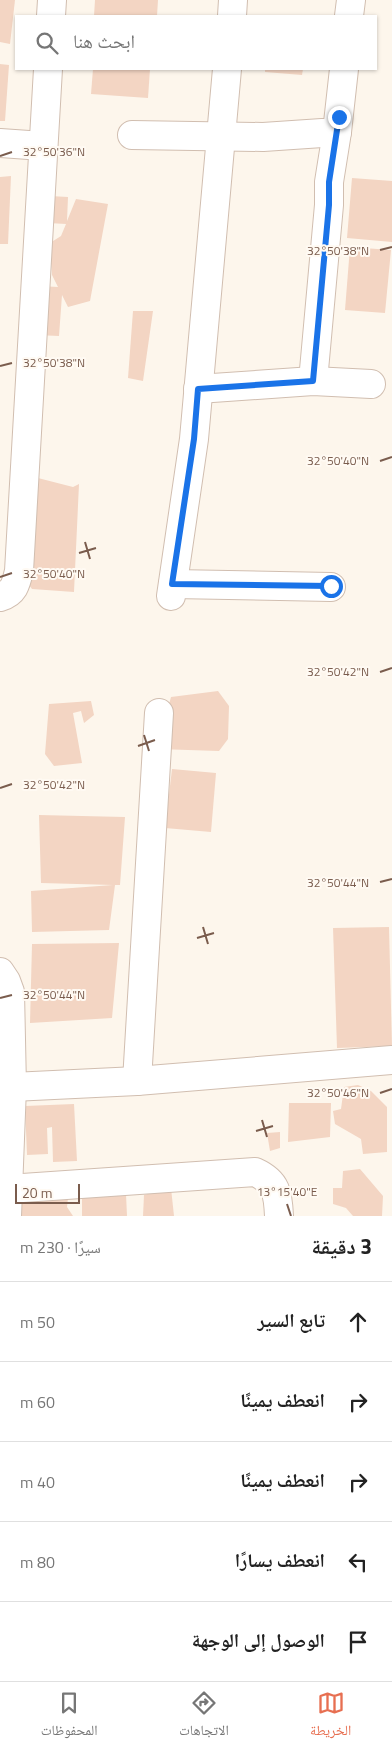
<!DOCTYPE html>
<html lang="ar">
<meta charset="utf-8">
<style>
body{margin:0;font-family:"Titillium Web","Noto Naskh Arabic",sans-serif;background:#f2f2f2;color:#222;direction:rtl}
.scale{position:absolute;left:15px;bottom:12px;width:65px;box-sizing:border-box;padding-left:5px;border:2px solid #7a5c4d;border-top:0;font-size:14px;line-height:18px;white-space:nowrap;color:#7a5c4d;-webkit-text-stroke:4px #fffaf3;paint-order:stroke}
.stop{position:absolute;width:15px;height:15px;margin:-11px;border:4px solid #1a73e8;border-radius:50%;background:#fff}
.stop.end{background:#1a73e8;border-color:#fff;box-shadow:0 1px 5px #0008}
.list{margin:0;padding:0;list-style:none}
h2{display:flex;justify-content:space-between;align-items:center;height:65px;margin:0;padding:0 20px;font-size:21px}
h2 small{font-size:16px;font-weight:400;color:#767676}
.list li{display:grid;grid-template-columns:32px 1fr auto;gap:15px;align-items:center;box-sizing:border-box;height:80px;padding:0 20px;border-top:1px solid #e0e0e0}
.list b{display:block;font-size:19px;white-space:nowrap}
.list em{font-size:16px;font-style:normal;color:#767676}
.icon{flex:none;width:28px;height:28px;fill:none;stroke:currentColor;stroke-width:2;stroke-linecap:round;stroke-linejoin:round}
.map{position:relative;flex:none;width:392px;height:1216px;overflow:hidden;direction:ltr}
.search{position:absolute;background:#fff;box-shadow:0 1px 4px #0004;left:15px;right:15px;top:15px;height:55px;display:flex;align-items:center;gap:12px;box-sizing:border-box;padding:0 18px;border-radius:0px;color:#767676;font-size:19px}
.sheet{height:465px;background:#fff}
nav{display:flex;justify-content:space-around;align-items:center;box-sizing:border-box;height:70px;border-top:1px solid #e0e0e0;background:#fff;font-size:14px;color:#767676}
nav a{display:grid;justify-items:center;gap:2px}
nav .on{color:#e76f51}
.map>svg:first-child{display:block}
.building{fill:#f3d5c3}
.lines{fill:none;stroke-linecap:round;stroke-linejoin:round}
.minor-casing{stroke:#d1beb0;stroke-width:30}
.minor{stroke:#fff;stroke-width:28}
.route{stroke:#1a73e8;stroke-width:6}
.ticks{fill:none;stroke:#7a5c4d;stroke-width:2}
.ticks-label{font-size:12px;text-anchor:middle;fill:#7a5c4d;stroke:#fffaf3;stroke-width:4;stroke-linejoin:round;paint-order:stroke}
</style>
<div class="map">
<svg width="392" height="1216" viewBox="0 0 392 1216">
<rect width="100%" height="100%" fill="#fdf6ec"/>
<!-- building -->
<g class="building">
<path d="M0,0H15L10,44L0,42Z"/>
<path d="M95,0H158L157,16H94Z"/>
<path d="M0,64L9,65L5,121H0Z"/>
<path d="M93,69H150L148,98L91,94Z"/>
<path d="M265,69H303L302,75L265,72Z"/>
<path d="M11,176L8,244H0V177Z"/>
<path d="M352,178L392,181V242L347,238Z"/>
<path d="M50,196L68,197L67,221L76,199L108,204L90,301L68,307L62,295L59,336L36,335L39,286L58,287L52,275L50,243L61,236L66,224L48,223Z"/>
<path d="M350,247L391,250L385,313L345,310Z"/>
<path d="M133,311H153L143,381L128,378Z"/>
<path d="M34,477L73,487L79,484L74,592L32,589L19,571Z"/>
<path d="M218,691L229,706L228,739L219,751L157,749L171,697Z"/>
<path d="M91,701L94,715L84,723L81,711L73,713L82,763L54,766L45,754L49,704Z"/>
<path d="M172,769L216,773L211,832L165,828Z"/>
<path d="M39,815L125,817L120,885H115L109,930L32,932L31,891L113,885L41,883Z"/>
<path d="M389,927L392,1046L337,1048L333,928Z"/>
<path d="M119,943L112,1018L30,1023L32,944Z"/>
<path d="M358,1085L371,1091L387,1107V1152L363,1154L361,1139L335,1124L333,1111L341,1109L344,1087Z"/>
<path d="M289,1103H331L330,1137L288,1142Z"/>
<path d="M74,1104L77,1161L53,1162L52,1127L47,1128L48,1154L27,1155L25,1106Z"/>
<path d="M280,1132V1148L270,1151L267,1133Z"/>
<path d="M360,1169L383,1196L382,1216H353L346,1208L333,1204V1188H342L343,1171Z"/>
<path d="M171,1188L174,1216H143L144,1195Z"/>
<path d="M82,1194H126L127,1216H82Z"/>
<path d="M68,1198L67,1207L73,1216H20V1199Z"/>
</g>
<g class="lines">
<defs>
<g id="minor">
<path d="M51,16L52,0"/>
<path d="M232,16L233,0"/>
<path d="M349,16L351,0"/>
<path d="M132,135L263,137L337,132L344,69"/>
<path d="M0,143L43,146"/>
<path d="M313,381L329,205V182L337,132"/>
<path d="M198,389L313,381L371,384"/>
<path d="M173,584L331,587"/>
<path d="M171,596L194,439L227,69"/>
<path d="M0,597C14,593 16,584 19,571L48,69"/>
<path d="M0,972L6,981L10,992L12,1087L7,1216"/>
<path d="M137,1081L159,713"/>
<path d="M12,1087L137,1081L392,1060"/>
<path d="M8,1189L255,1172C277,1182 278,1194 279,1216"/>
</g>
</defs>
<!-- minor casing -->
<use href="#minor" class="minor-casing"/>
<!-- minor -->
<use href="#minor" class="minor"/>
</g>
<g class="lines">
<!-- route -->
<path class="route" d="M331,586L172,584L194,439L198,389L313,381L329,205V182L339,117"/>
</g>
<!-- ticks -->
<path class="ticks" d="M0,156L12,152M380,250L392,247M0,366L12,363M380,461L392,457M85,542L90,559M79,553L96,548M0,577L12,573M380,672L392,668M144,735L149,751M138,746L155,740M0,788L12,784M380,882L392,879M203,927L208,944M197,938L214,933M0,998L12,995M380,1093L392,1089M262,1120L267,1137M256,1131L273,1126M287,1204L291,1216"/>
<g class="ticks-label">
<text x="54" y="156">32°50'36"N</text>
<text x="338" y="255">32°50'38"N</text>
<text x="54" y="367">32°50'38"N</text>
<text x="338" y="465">32°50'40"N</text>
<text x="54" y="578">32°50'40"N</text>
<text x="338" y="676">32°50'42"N</text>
<text x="54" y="789">32°50'42"N</text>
<text x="338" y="887">32°50'44"N</text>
<text x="54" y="999">32°50'44"N</text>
<text x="338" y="1097">32°50'46"N</text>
<text x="287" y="1196">13°15'40"E</text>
</g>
</svg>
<div class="scale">20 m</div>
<div class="stop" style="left:331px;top:586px"></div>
<div class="stop end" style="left:339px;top:117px"></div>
<div class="search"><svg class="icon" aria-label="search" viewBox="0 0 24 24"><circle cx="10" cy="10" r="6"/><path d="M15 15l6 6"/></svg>ابحث هنا</div>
</div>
<section class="sheet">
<h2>3 دقيقة<small>سيرًا · 230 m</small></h2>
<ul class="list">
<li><svg class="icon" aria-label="ahead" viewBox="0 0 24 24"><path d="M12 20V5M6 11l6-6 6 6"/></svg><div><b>تابع السير</b></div><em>50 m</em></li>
<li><svg class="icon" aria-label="right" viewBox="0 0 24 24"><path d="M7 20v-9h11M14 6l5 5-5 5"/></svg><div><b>انعطف يمينًا</b></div><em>60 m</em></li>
<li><svg class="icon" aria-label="right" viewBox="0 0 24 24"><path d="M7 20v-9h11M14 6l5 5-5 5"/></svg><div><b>انعطف يمينًا</b></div><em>40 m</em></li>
<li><svg class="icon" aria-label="left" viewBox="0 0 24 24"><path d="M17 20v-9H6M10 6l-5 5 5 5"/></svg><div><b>انعطف يسارًا</b></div><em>80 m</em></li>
<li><svg class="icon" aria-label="arrive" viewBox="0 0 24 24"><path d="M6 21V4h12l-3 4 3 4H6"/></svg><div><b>الوصول إلى الوجهة</b></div></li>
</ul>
</section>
<nav>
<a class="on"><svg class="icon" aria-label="map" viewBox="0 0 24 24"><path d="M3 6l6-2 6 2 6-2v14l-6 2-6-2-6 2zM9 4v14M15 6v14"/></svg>الخريطة</a>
<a><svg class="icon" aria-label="directions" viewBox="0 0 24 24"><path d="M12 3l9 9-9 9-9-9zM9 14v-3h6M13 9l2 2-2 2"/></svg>الاتجاهات</a>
<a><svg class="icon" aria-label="saved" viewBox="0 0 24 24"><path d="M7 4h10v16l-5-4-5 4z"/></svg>المحفوظات</a>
</nav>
